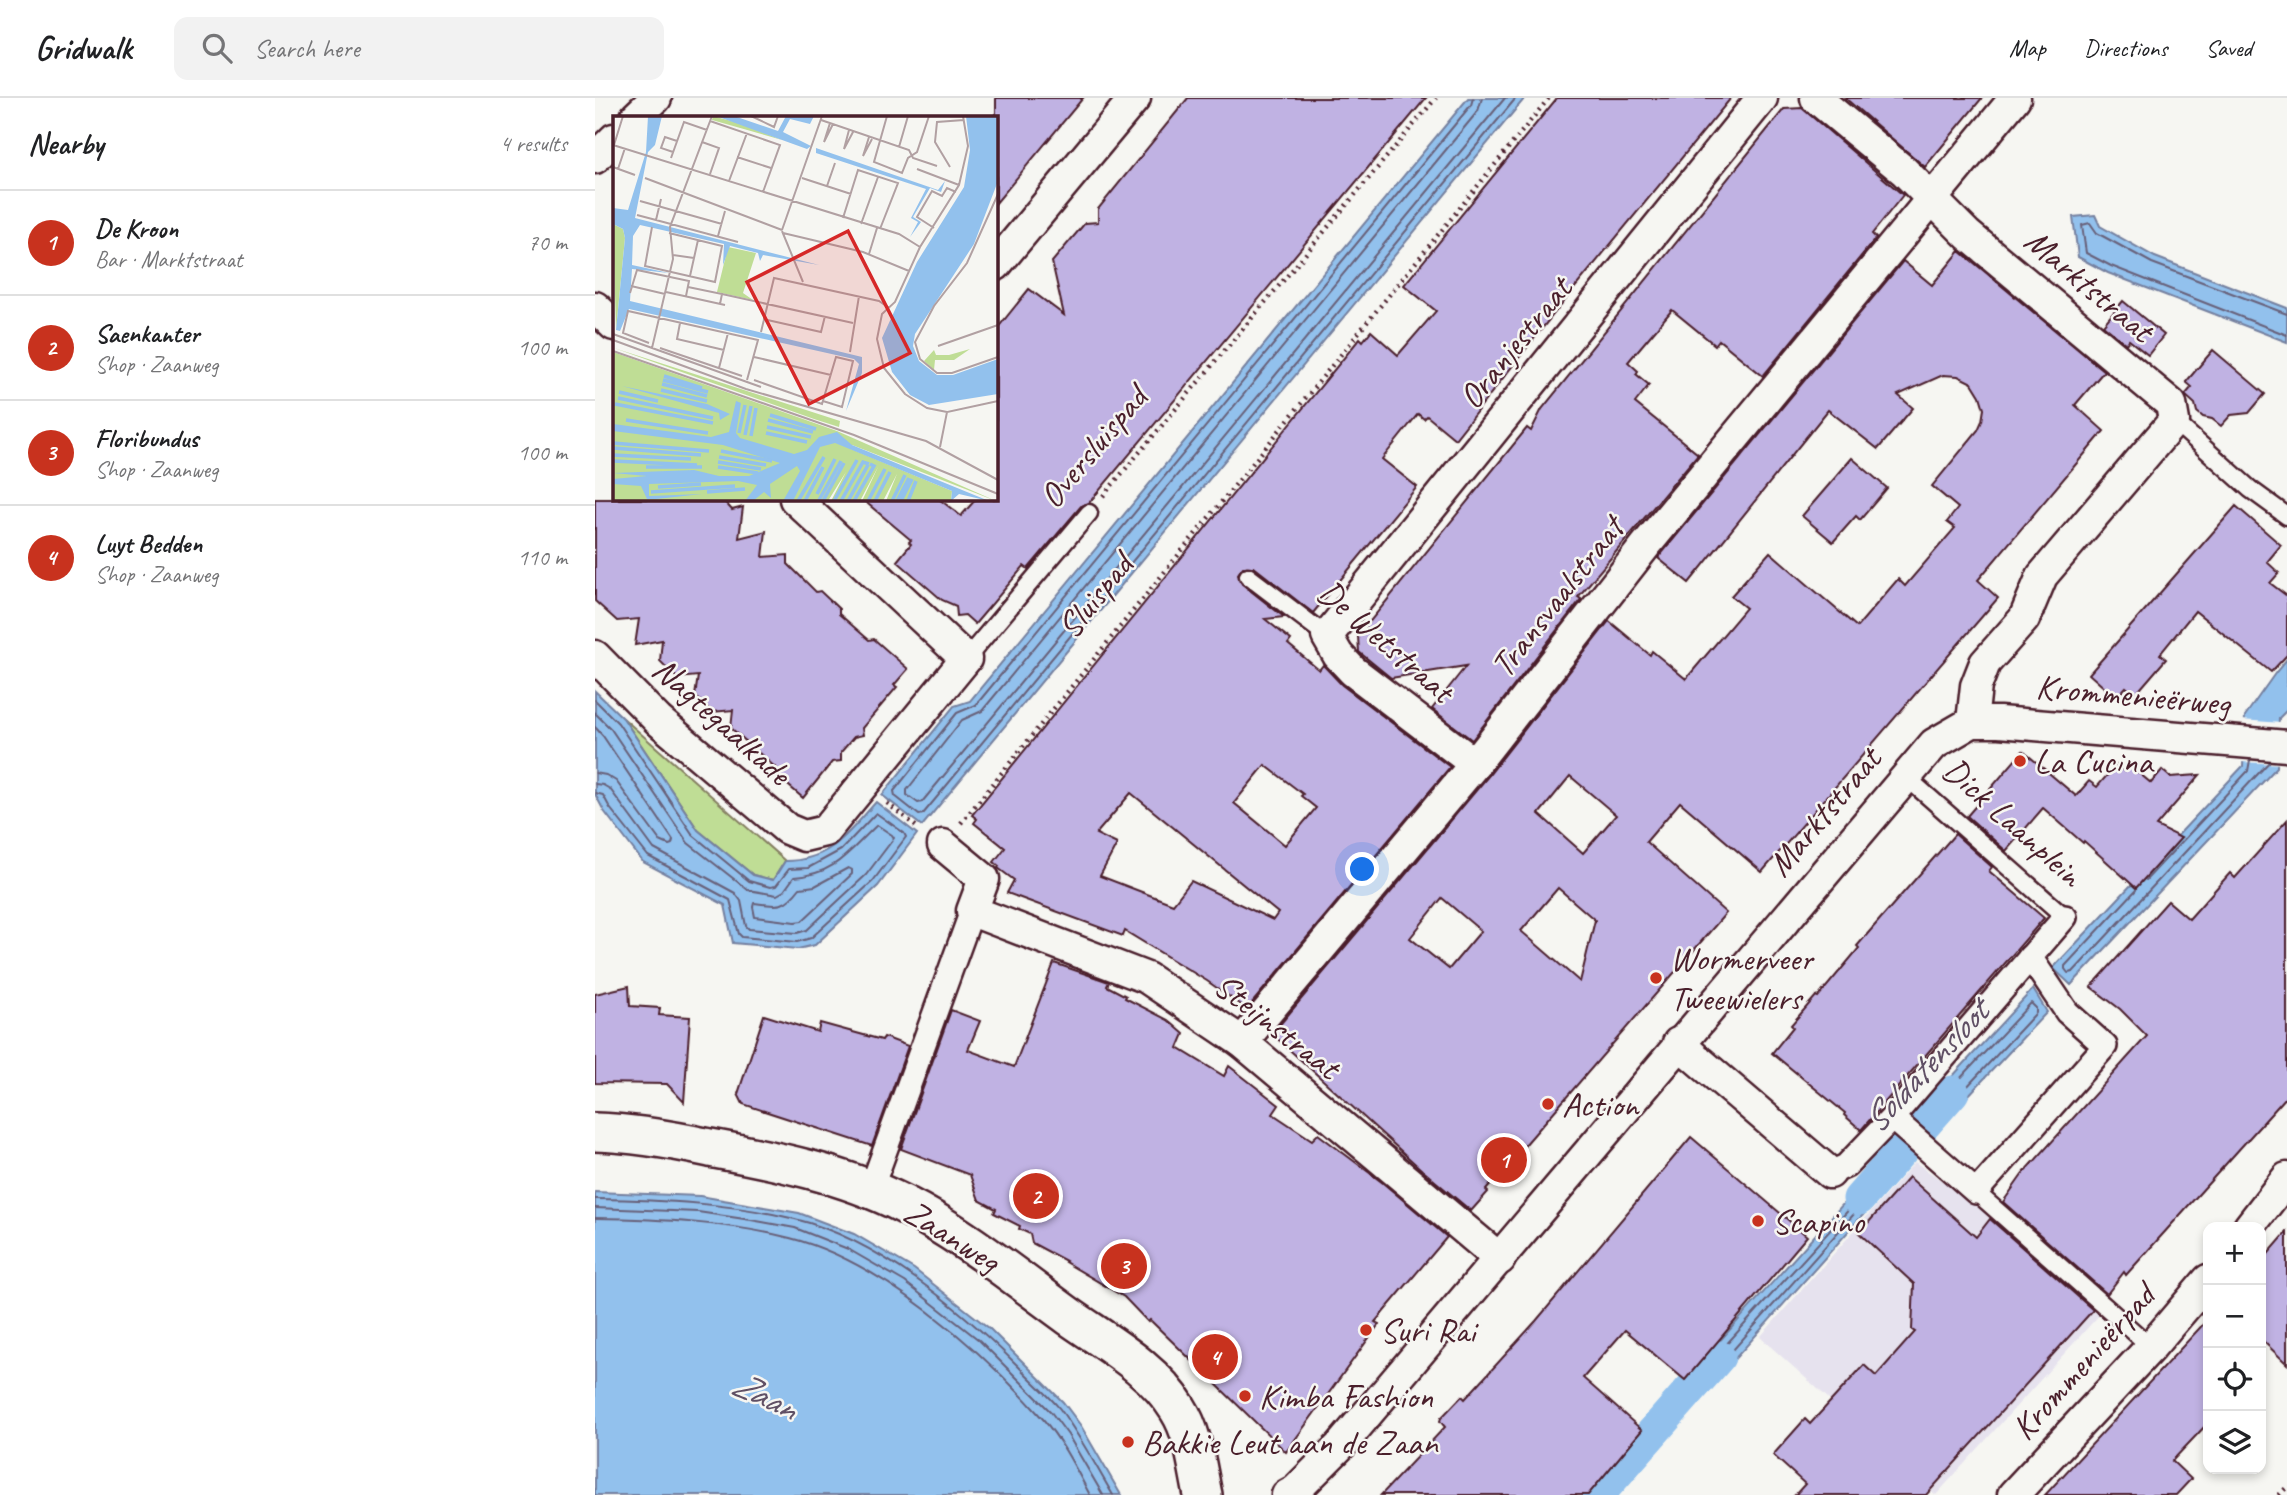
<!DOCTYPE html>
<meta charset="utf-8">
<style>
body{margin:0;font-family:Caveat,sans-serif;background:#f2f2f2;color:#202124}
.controls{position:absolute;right:21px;bottom:21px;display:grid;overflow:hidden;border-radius:14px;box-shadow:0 4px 10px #0003}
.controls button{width:63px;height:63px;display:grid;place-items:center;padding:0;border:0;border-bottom:2px solid #e0e0e0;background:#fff;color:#202124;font:35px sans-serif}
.you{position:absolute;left:768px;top:772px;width:24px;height:24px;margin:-18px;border:5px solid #fff;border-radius:50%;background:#1a73e8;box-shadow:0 0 0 10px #1a73e833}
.badge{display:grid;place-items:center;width:46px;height:46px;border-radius:50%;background:#c8321e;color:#fff;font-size:23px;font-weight:700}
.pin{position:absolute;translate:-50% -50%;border:4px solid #fff;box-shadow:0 2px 7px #0006}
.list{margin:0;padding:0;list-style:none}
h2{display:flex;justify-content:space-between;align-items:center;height:91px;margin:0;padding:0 28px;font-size:30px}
h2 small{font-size:23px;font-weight:400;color:#757577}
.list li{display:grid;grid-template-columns:46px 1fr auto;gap:21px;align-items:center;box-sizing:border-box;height:105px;padding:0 28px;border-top:2px solid #e0e0e0}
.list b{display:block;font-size:26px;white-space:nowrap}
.list p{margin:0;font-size:23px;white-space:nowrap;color:#757577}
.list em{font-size:23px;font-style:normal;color:#757577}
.icon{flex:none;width:38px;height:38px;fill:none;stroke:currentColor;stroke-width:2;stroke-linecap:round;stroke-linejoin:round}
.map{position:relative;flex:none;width:1692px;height:1397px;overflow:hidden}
header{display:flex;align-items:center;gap:42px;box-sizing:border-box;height:98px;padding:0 35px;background:#fff;border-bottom:2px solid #e0e0e0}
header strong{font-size:33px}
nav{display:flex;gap:38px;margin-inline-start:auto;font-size:24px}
.search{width:490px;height:63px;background:#f2f2f2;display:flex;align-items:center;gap:18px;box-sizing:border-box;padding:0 24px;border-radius:14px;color:#757577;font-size:26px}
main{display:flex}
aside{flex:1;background:#fff}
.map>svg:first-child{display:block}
.built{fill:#e6e2ee}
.green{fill:#bfdd95;stroke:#847e60;stroke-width:2}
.water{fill:#92c1ed;stroke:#75809f;stroke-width:2}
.pier{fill:#f6f6f2}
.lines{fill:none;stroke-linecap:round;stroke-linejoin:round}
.shore{stroke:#676079;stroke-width:2}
.canal{stroke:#92c1ed;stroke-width:33}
.building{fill:#c0b2e3;stroke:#4a1f2b;stroke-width:2;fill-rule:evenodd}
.service-casing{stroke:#4a1f2b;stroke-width:21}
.pedestrian-casing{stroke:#4a1f2b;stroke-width:28}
.minor-casing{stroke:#4a1f2b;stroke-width:35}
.tertiary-casing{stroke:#4a1f2b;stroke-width:42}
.path{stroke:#4a1f2b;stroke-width:4.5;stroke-dasharray:2 5;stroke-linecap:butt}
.service{stroke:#f6f6f2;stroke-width:16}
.pedestrian{stroke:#f6f6f2;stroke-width:23}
.minor{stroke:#f6f6f2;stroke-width:30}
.tertiary{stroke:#f6f6f2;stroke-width:37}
.poi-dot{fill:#c8321e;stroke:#f6f6f2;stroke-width:2.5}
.labels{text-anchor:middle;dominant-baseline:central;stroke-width:5;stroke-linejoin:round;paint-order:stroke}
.street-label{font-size:35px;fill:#4a1f2b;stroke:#f6f6f2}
.poi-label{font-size:35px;fill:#4a1f2b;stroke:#f6f6f2;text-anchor:start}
.water-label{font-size:37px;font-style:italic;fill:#605065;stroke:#f6f6f2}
.inset-river{fill:none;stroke:#92c1ed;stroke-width:3.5}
.inset-road{fill:none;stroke:#b1a0a2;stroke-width:2}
.view{fill:#d62828;fill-opacity:0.15;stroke:#d62828;stroke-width:3.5}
.inset-edge{fill:none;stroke:#4a1f2b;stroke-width:3.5}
</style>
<header>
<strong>Gridwalk</strong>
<div class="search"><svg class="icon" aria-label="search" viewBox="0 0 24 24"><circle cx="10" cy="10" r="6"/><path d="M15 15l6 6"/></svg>Search here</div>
<nav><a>Map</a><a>Directions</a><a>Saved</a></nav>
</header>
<main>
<aside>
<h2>Nearby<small>4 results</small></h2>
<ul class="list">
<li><span class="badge">1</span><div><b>De Kroon</b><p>Bar · Marktstraat</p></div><em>70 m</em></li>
<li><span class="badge">2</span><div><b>Saenkanter</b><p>Shop · Zaanweg</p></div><em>100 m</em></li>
<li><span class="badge">3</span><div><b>Floribundus</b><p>Shop · Zaanweg</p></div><em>100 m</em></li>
<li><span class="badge">4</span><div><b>Luyt Bedden</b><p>Shop · Zaanweg</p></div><em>110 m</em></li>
</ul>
</aside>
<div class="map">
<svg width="1692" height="1397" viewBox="0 0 1692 1397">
<rect width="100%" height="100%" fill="#f6f6f2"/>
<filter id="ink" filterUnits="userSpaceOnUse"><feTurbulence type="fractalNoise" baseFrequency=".0143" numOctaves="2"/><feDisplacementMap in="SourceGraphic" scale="14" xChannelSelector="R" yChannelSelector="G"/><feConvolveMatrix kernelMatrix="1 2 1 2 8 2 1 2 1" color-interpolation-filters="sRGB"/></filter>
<g filter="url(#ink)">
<!-- built -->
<path class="built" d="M1320,1064L1400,1120L1506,1215L1341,1397L1165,1239Z"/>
<!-- green -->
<path class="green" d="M28,620L190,763L178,782L158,777L103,732Z"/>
<!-- water -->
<g class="water">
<path d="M873,0H930L327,728L287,697L359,608L375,603Z"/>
<path d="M1500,117L1505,128L1560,159L1692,210V244L1513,175L1483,159L1478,119Z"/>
<path d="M1692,561V612L1684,620L1682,669L1476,887L1458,870L1648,668L1650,618L1681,574Z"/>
<path d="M0,593L28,620L103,732L158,777L178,782L190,763C235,763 253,735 281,704L322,736L283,788L220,847L203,851L138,845L130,807L48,764L9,713L0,696Z"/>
<path d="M1438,891L1452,914L1338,1035L1320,1019Z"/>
<path d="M1285,1065L1309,1071L1104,1301L1085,1287Z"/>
<path d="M0,1094L105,1098L204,1115L259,1136L319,1171L394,1230L468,1304L486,1328L526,1397H0Z"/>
<path d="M1052,1329L1066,1344L1021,1397H993Z"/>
</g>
<!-- pier -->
<path class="pier" d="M1646,622L1687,625L1686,666L1645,664Z"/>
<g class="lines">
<!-- shore -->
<g class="shore">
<path d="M878,0L876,7L381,607L362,615L299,693L300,698L324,717L328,716L921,0"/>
<path d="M887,0L883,13L387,613L367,622L312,692V697L323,705L327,704L910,0"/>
<path d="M1692,216L1557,165L1502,135L1495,125L1487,127L1491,155L1516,168L1692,237"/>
<path d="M0,602L23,625L98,737L154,783L175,789L181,788L194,771L213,770L246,752L281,715L309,735L311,739L278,783L216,840L202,844L147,839L144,836L135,802L53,758L15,710L8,697L0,695"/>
<path d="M0,615L16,631L93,745L153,792L182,797L189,793L199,779C241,776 254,753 282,727L297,737L299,740L271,777L212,832L202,835L154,831L151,828L146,803L140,795L59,751L15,691L8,687L0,686"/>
<path d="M0,629L8,638L78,742L77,746L74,747L65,743L21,683L11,677L0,675"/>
<path d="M253,770L257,772V776L207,823L200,824L160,819L158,809L159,805C183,808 189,811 205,790L220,788Z"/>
<path d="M1551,782L1653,673L1655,662"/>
<path d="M1541,792L1470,868V871L1473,875L1478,874L1675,663"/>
<path d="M1436,905L1441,910V915L1340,1023H1335L1332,1019V1016Z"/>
<path d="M1289,1073L1292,1075V1079L1105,1289L1098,1288V1283Z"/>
<path d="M0,1101C67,1102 135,1105 200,1121C282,1141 366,1211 424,1269C437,1283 453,1296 465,1311C485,1338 501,1368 518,1397"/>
<path d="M0,1110L103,1114L156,1122L200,1130L253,1151L310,1184L384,1242L456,1314L473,1337L508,1397"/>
<path d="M0,1120C65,1121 132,1124 195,1140C286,1163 387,1252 448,1321C467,1343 481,1371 495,1397"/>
<path d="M1003,1397L1035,1359L1039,1358L1041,1363L1018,1390L1017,1397"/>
</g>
<!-- canal -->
<g class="canal">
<path d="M1264,1101L1358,994"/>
<path d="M1003,1397L1124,1259"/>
</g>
</g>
<!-- building -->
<g class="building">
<path d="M401,0H488L401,105Z"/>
<path d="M593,0H831L494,405L486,408L433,471L429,468L380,526L370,517L362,518L361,508L347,502L302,463L316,446L314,444L316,442L267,401H344L366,418L381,401H401V232L434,191L469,217L457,164L490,125L503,124V111Z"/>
<path d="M962,0H1136L964,209L860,341L832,318L829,321L823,316L787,361L822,389L718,515L659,469H648L643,476L647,486L689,519L670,521L696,542L693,546L724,572L728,567L747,587L855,669L652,911L612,883L530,833L528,838L412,795L419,782L403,770L404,768L399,764L410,750L379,725L382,721L377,717L765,240L768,243L776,233L803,257L841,213L809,187ZM670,667L708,696L706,698L721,710L690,747L639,705ZM536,695L683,815L678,822L596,783L578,806L505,778L522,746L501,736Z"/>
<path d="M1250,0H1387L1330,69Z"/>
<path d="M1207,10L1308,97L1277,136L1281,140L1168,278L1124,242L1120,247L1077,212L1033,264L1043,273L1041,276L1054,287L1040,305L1103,356L983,499L986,501L877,642L837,611L871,568L796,580L764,554L763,538L932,330L936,333L947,311L1189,11Z"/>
<path d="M1365,153L1509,273L1480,307L1509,333L1383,482L1403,500L1167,774L1085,704L1051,744L1131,815L891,1092L893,1094L876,1113L827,1072L677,936L894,677L1014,523L1055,557L1057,553L1091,581L1151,510L1136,498L1175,454L1262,529L1303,481L1310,488L1360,430L1352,424L1363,410L1337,388L1383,332L1387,323L1389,311L1385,298L1377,285L1363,278L1348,277L1303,297L1318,310L1283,351L1233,312L1094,485L1063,460L1308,163L1337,187ZM975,678L1021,717L988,755L944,716ZM963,790L1000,822L985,884L926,833ZM847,800L886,833L854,871L815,840Z"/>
<path d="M1528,203L1569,237L1553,257L1534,242L1531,246L1508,227Z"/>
<path d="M1618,252L1670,296L1654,315L1636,317L1626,328L1617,321L1608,319L1602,314L1600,306L1590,297L1597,289L1591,284Z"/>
<path d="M1257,360L1292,390L1265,422L1261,418L1238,444L1207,418Z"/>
<path d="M0,401H127L137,412L148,409L144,440L171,433L168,459L193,457V466L221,494L225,493L244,511V516L274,542L279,541L313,571L299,587L302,589L267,630L268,637L259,639L246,654V663L237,664L208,700L180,676L183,672L136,630L138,612L117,614L100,598L103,578L82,580L65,563L67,542L40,547L44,521L22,523L0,503Z"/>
<path d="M1641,408L1686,447L1672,464L1684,475L1675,485L1692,498V557L1676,574L1600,513L1565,556L1571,561L1540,597L1531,589L1521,600L1494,576Z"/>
<path d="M1428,653L1481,698L1494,683L1502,689L1521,667L1529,673L1534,667L1556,685L1567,672L1575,679L1605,677L1561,728L1586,740L1541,790L1489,743L1488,745L1448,710L1411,753L1372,718Z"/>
<path d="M1692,722V998L1531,1177L1529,1174L1512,1196L1408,1104L1427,1077L1552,938L1525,911L1496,889L1573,803L1594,821L1635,775L1640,780Z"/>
<path d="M1360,736L1397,769L1394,773L1449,820L1266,1032L1249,1017L1250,1015L1177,955L1198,929L1196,927L1221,898L1223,899L1264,850L1262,848L1287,819Z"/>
<path d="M459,865L514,884L512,888L531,898L530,900L573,922L589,936L583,950L629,978L634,968L684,1007L678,1016L717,1042L723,1036L788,1085L852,1139L780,1224L784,1226L691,1354L555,1222L553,1224L529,1199L470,1164L471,1163L437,1145L435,1136L424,1131L425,1128L399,1115L401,1111L384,1102L375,1077L306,1051L356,912L385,923L373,952L419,969Z"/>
<path d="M34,888L35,908L65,910L64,917L95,919L89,1004L72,986L0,985V896Z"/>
<path d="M169,917L223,934L225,925L287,942L289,939L313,948L277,1048L148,1006L143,996Z"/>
<path d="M1096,1039L1212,1138L1090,1282L1030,1232L988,1280L1047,1332L993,1397H786L850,1329L845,1323L846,1320L867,1298L870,1301L941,1223Z"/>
<path d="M1314,1079L1381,1139L1395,1121L1498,1212L1331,1397H1200L1210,1386L1178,1357L1210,1321L1215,1326L1269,1267L1281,1278L1320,1234L1317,1232L1319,1186L1264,1135Z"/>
<path d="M1692,1134V1266L1666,1241V1164Z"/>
<path d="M1613,1221V1325L1577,1363L1596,1381L1581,1397H1450Z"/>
</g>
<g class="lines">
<defs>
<g id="service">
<path d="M1579,323L1655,391L1692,418"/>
<path d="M653,478L732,538"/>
<path d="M371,561L494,415"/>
<path d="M1310,678L1470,819"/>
<path d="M1381,1094L1556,1249"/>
</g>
<g id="pedestrian">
<path d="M1297,1020L1381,1094L1510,948L1472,914L1435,859"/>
<path d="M1235,1075L1251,1068L1297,1020L1470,819"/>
<path d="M276,1091L377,813"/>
</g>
<g id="minor">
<path d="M1221,0L1309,73L1373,137L1576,306L1579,323L1447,478L1429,521L1390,565L1381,588L1377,624"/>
<path d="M41,19L61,0"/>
<path d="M0,60L19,41"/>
<path d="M401,167L540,0"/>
<path d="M0,209L19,227"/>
<path d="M0,558L64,623L192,731L209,738L230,733L371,561L200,401"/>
<path d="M880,666L758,573L743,557L732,538L1167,0"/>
<path d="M348,747L389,781L377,813L552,880L647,944L905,1161"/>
<path d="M647,944L880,666L1051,447L1420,0"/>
<path d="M1083,945L1235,1075"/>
<path d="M1654,1129L1692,1080"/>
<path d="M692,1397L701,1392L746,1347L1339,646L1377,624H1404L1692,648"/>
<path d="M1418,1397L1556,1249L1613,1182"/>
</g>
<path id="tertiary" d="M0,1034C39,1035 78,1042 115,1050C180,1062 249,1076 308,1106C368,1136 421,1180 475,1219C512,1245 559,1271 583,1311C599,1336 602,1369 608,1397"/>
</defs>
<!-- service casing -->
<use href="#service" class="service-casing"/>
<!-- pedestrian casing -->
<use href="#pedestrian" class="pedestrian-casing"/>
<!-- minor casing -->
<use href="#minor" class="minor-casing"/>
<!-- tertiary casing -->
<use href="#tertiary" class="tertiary-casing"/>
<!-- path -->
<g class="path">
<path d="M508,398L841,0"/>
<path d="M292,705L323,730"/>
<path d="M366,725L954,0"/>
<path d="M1684,1397L1692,1389"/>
</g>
<!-- service -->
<use href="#service" class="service"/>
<!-- pedestrian -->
<use href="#pedestrian" class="pedestrian"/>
<!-- minor -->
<use href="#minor" class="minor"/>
<!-- tertiary -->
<use href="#tertiary" class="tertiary"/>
</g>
</g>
<!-- markers -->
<g class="poi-dot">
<circle cx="1425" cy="663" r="7"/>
<circle cx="1061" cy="880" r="7"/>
<circle cx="953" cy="1006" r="7"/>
<circle cx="1163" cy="1123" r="7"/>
<circle cx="771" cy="1232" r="7"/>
<circle cx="650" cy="1298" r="7"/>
<circle cx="533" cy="1344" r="7"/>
</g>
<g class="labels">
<!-- street labels -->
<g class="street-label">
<text transform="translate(1494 187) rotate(40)">Marktstraat</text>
<text transform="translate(920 245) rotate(-51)">Oranjestraat</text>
<text transform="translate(498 349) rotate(-50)">Oversluispad</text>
<text transform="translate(500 498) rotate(-51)">Sluispad</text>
<text transform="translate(962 499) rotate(-52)">Transvaalstraat</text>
<text transform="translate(791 543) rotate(41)">De Wetstraat</text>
<text transform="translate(1538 597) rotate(5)">Krommenieërweg</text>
<text transform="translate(127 623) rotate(42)">Nagtegaalkade</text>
<text transform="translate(1229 714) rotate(-50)">Marktstraat</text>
<text transform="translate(1418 724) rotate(42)">Dick Laanplein</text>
<text transform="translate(682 928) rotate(38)">Steijnstraat</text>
<text transform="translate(357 1138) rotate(32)">Zaanweg</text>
<text transform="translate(1488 1264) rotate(-48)">Krommenieërpad</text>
</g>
<!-- poi labels -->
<g class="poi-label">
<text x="1439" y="663">La Cucina</text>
<text x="1075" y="860">Wormerveer<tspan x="1075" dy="40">Tweewielers</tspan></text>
<text x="967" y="1006">Action</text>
<text x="1177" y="1123">Scapino</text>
<text x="785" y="1232">Suri Rai</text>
<text x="664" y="1298">Kimba Fashion</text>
<text x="547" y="1344">Bakkie Leut aan de Zaan</text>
</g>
<!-- water labels -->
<g class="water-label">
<text transform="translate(1330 968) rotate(-47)">Soldatensloot</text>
<text transform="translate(170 1297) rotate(26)">Zaan</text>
</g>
</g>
<!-- overview -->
<g transform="translate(18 18)">
<rect width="385" height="385" fill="#f6f6f2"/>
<path d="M100,0L129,8L169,24L99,4ZM0,108L10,113L12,122L3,214ZM115,131L143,137L130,177L140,184L104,176ZM1,232L227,305L226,311L201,303ZM357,233L341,244H322L321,254L311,245L321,234L323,239H336ZM0,236L224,315L383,385L239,329L238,333L339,375L338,385H273L284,358L270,385H249L265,351L247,385H218L233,356L215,385H0Z" fill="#bfdd95"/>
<path d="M35,0H49L42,29L35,36L22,102L206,149L150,139L147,145L145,137L117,130L110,149L111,128L27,109L20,120L19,149L56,157L19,153L17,185L249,241V257L233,295L246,248L241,243L16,193L7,215L3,214L12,122L10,113L0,108V92L15,94L33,36ZM103,0H121L165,15L173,0H201L197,8L177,3L170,16L198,30L194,33ZM353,0H385V65L361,128L302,218L300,230L306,245L324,259H340L385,243V278L316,289L297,279L279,256L269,222L304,146L351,71L357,34ZM203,32L325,74L332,65L328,76L317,72L300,101L308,106L297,121L305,106L298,102L313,73L203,37ZM9,270L94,288L117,298L107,304L106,297ZM123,285L128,287L123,317L127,322L181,338L194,334L206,321L224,316L239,329L376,385L346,378L338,385L339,375L222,327L207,331L180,385H170L187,355L184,350L157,368L158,382L151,376L140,385H132L144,369L125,365L36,368V380L89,378L43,383H34L28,370L0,368V363L34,360L0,357L81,354L106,360H136L167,347L110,329L0,315V308L98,321L116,316Z" fill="#92c1ed"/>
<path class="inset-river" d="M51,260L89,272M50,264L95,276M49,268L94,280M48,274L94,285M6,276L45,285M5,282L100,302M2,288L100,307M157,299L203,313M13,304L95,317M155,304L200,316M154,311L198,321M126,317L132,289M153,317L194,326M132,319L138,290M138,320L143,292M0,327L96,335M0,332L88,339M108,335L159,345M0,339L78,343M106,341L153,349M0,345L84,349M105,346L148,353M33,351H89M105,351L145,357M45,371L88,368M38,376L122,370M94,376L132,373M204,378L222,343M206,384L228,345M185,385L211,341M192,385L210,351M210,385L231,347M221,385L244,344M228,385L250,346L256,348M235,385L255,349M241,385L261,350L257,348M255,385L272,353M262,385L277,356M279,385L292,359M284,385L296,362M288,385L299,363M295,385L303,365"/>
<path class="inset-road" d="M138,0L161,11L165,0M274,0L261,46L289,57L295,42L304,36L316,0M208,4L296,34L300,42L324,50M97,5L167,29L150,76M217,7L211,26L220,8M236,14L231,33L240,16M256,21L250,40L259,23M89,26L106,32L97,58M0,29L286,118L307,131M1,29L10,0M286,31L295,0M60,36L48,32L52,21L64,25M124,41L158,52M58,42L71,6L94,14M0,51L22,59M337,51L322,26L324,6L351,4M5,53L12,32M304,53L346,69M32,62L169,114M189,62L238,78M116,65L134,17M214,70L222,47M385,78L354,147L321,190L302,226L307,243L324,257H339L385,241M27,85L109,108M24,99L43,104L48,83M230,102L245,54L285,67L267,113M43,104L125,126M248,108L265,61M39,111L32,150L102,166L109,130L56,117M321,112L304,101L319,75L329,80L334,72L343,76M169,114L209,0M169,115L190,166M170,117L250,136L296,155M105,120L112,95M256,138L264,112M60,139L81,142M77,160L85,124M18,170L52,178M75,171L109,178L107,188M53,176L112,189M17,177L24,154L76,165L73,180M109,178L240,207M150,203L208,216L212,200M67,207L64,223L111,234M148,216L161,162L266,185L276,192M0,218L148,271M0,224L133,273L313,325L385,364M36,227L10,217L15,195L145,224L134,264M325,230L385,209M39,232L60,143L57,111L99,0M47,232L129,260M0,235L241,319L385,378M237,236L246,180M141,241L218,259M106,252L115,217M141,264L209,288L223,241L240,245L229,291L210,285M334,296L314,292L292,278L271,252L264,223L269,198L282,186L307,131L346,69L355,30L350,0M327,331L334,296L385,285"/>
<path class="view" d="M235,115L297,237L196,288L134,166Z"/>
<rect width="385" height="385" class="inset-edge"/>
</g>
</svg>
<div class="controls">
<button>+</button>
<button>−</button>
<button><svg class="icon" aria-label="locate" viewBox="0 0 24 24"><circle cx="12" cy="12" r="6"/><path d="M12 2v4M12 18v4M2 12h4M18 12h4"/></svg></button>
<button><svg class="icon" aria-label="layers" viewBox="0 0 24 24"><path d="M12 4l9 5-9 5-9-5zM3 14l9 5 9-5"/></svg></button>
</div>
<div class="you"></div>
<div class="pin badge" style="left:909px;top:1062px">1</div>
<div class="pin badge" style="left:441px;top:1098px">2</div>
<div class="pin badge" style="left:529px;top:1168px">3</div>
<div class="pin badge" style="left:620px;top:1259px">4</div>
</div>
</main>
